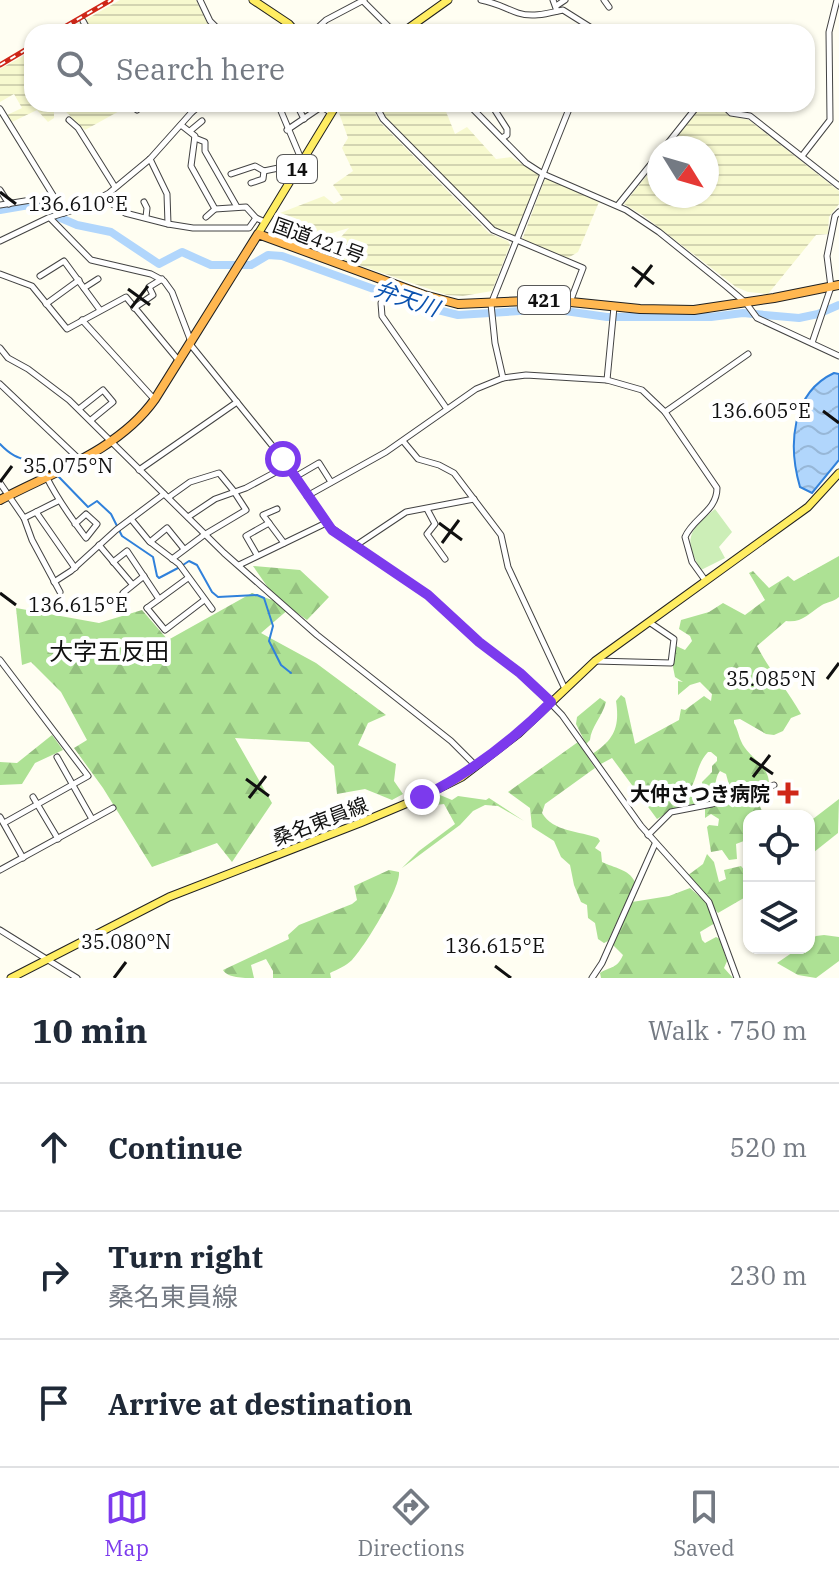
<!DOCTYPE html>
<meta charset="utf-8">
<style>
body{margin:0;font-family:"IBM Plex Serif","Noto Sans JP",serif;background:#f2f2f3;color:#1f2937}
.controls{position:absolute;right:24px;bottom:24px;display:grid;overflow:hidden;border-radius:16px;box-shadow:0 2px 6px #0004}
.controls button{width:72px;height:72px;display:grid;place-items:center;padding:0;border:0;border-bottom:2px solid #e0e1e3;background:#fff;color:#1f2937;font:40px sans-serif}
.compass{position:absolute;left:647px;top:136px;width:72px;height:72px;border-radius:50%;background:#fff;box-shadow:0 2px 6px #0004;rotate:127deg}
.stop{position:absolute;width:24px;height:24px;margin:-18px;border:6px solid #7c3aed;border-radius:50%;background:#fff}
.stop.end{background:#7c3aed;border-color:#fff;box-shadow:0 2px 8px #0008}
.list{margin:0;padding:0;list-style:none}
h2{display:flex;justify-content:space-between;align-items:center;height:104px;margin:0;padding:0 32px;font-size:34px}
h2 small{font-size:26px;font-weight:400;color:#747a83}
.list li{display:grid;grid-template-columns:52px 1fr auto;gap:24px;align-items:center;box-sizing:border-box;height:128px;padding:0 32px;border-top:2px solid #e0e1e3}
.list b{display:block;font-size:30px;white-space:nowrap}
.list p{margin:0;font-size:26px;white-space:nowrap;color:#747a83}
.list em{font-size:26px;font-style:normal;color:#747a83}
.icon{flex:none;width:44px;height:44px;fill:none;stroke:currentColor;stroke-width:2;stroke-linecap:round;stroke-linejoin:round}
.map{position:relative;flex:none;width:839px;height:978px;overflow:hidden}
.search{position:absolute;background:#fff;box-shadow:0 2px 6px #0004;left:24px;right:24px;top:24px;height:88px;display:flex;align-items:center;gap:20px;box-sizing:border-box;padding:0 28px;border-radius:24px;color:#747a83;font-size:30px}
.sheet{height:488px;background:#fff}
nav{display:flex;justify-content:space-around;align-items:center;box-sizing:border-box;height:112px;border-top:2px solid #e0e1e3;background:#fff;font-size:22px;color:#747a83}
nav a{display:grid;justify-items:center;gap:4px}
nav .on{color:#7c3aed}
.map>svg:first-child{display:block}
.farmland{fill:url(#farmland-rules)}
.forest{fill:url(#forest-firs)}
.park{fill:#cceeb7}
.water{fill:url(#water-waves);stroke:#3081db;stroke-width:2}
.lines{fill:none;stroke-linecap:round;stroke-linejoin:round}
.stream{stroke:#3081db;stroke-width:2}
.river{stroke:#b1d6fc;stroke-width:8}
.minor-casing{stroke:#434343;stroke-width:7}
.major-casing{stroke:#212121;stroke-width:9}
.highway-casing{stroke:#212121;stroke-width:10}
.minor{stroke:#fff;stroke-width:5}
.major{stroke:#ffed62;stroke-width:7}
.highway{stroke:#ffb750;stroke-width:8}
.rail-casing{stroke:#cf2718;stroke-width:5}
.rail{stroke:#fff;stroke-width:2;stroke-dasharray:6;stroke-linecap:butt}
.route{stroke:#7c3aed;stroke-width:10}
.ticks{fill:none;stroke:#101010;stroke-width:3}
.poi-dot{fill:#cf2718;stroke:#fff;stroke-width:3}
.labels{text-anchor:middle;dominant-baseline:central;stroke-width:8;stroke-linejoin:round;paint-order:stroke}
.shield{fill:#fff;stroke:#585858;stroke-width:2}
.shield-label{font-size:18px;font-weight:bold;fill:#101010}
.street-label{font-size:20px;fill:#101010;stroke:#fff}
.poi-label{font-size:20px;font-weight:bold;fill:#101010;stroke:#fff;text-anchor:end}
.water-label{font-size:22px;font-style:italic;fill:#0b52af;stroke:#fff}
.quarter-label{font-size:24px;fill:#101010;stroke:#fff}
.ticks-label{font-size:20px;text-anchor:middle;fill:#101010;stroke:#fff;stroke-width:8;stroke-linejoin:round;paint-order:stroke}
</style>
<div class="map">
<svg width="839" height="978" viewBox="0 0 839 978">
<defs>
<pattern id="farmland-rules" width="6" height="5" patternUnits="userSpaceOnUse" patternTransform="scale(2)"><rect width="6" height="5" fill="#f7f9cf"/><path d="M0 2.5h6" fill="none" stroke="#d3d4b1"/></pattern>
<pattern id="forest-firs" width="22" height="20" patternUnits="userSpaceOnUse" patternTransform="scale(2)"><rect width="22" height="20" fill="#ade194"/><path d="M5 1l3.5 6h-7zM16 11l3.5 6h-7z" fill="#94c07f"/></pattern>
<pattern id="water-waves" width="16" height="10" patternUnits="userSpaceOnUse" patternTransform="scale(2)"><rect width="16" height="10" fill="#b1d6fc"/><path d="M0 5q4-4 8 0t8 0" fill="none" stroke="#97b7d7"/></pattern>
</defs>
<rect width="100%" height="100%" fill="#fffef2"/>
<!-- farmland -->
<g class="farmland">
<path d="M120,0H196L208,24L216,32H64Z"/>
<path d="M32,51V104H132L85,130L64,110L54,112V118L48,122L37,110L12,122L7,115L22,108L14,94L0,102V69Z"/>
<path d="M348,104H370L380,122L489,233L508,241L510,245L492,291L463,296L447,295L326,254L349,228L298,243L290,239L280,213L324,196L334,204L343,199L333,185L353,171L342,148L348,138L339,113L343,106Z"/>
<path d="M378,104H443L455,134L467,127L496,159L511,157L539,175L515,235L511,236L495,229L383,115Z"/>
<path d="M703,104H717L729,116L749,120L839,191V204L829,217L828,234L816,235L768,294L748,292L736,287L644,216L624,204L659,160V196H707V148H668Z"/>
<path d="M547,178L599,202L578,252L568,258L522,240L544,181Z"/>
</g>
<!-- forest -->
<g class="forest">
<path d="M839,556V597C833,602 827,602 822,605C808,614 802,623 786,621L757,646C769,670 788,690 801,714L791,718L783,731L774,735L766,734L740,719L734,720V723C738,730 738,734 741,741C748,758 770,765 769,785L732,796L726,774L720,771C716,775 713,791 718,795L714,799H706L703,796L702,782L712,772V766L717,761V757L711,752H708C697,764 698,775 691,788L696,804L679,806L657,819L612,758L599,765L592,754C614,740 620,727 616,701L621,695L625,698L635,744L679,720L681,709L685,710L704,696L711,701L712,694L700,682L690,685L678,695V681L683,682L675,677L673,667L674,645L685,650L692,641L690,636L679,629L681,620L709,612L723,603L745,615L765,600L749,573L753,571L769,588L788,576L794,581Z"/>
<path d="M253,566L300,570L329,597L307,620L290,608L261,633L316,663L386,715L368,723L358,745L396,764L394,781L403,794L392,800L365,789L337,794L334,766L309,742L235,738L272,803L232,862L217,843L152,867L103,788L74,748L87,740L61,692L31,662L22,665L16,608L99,623L142,610L168,640L252,593L278,602Z"/>
<path d="M600,698L606,702C602,717 591,727 590,740L586,744L576,724L577,717Z"/>
<path d="M52,735L63,750L35,763L22,784L0,785V762L17,763Z"/>
<path d="M578,742L595,768L545,804L542,813C553,832 580,831 598,838L600,841L595,848L601,852L602,862C614,868 629,869 635,882L608,941L604,943L598,939L595,923L588,918L587,905L581,902L574,885L570,865L561,857L554,841L532,827L530,808L508,792Z"/>
<path d="M763,791L759,804L764,816H749V839L736,844L737,859L729,860L722,850L711,852L707,827L709,825L718,826L719,819L711,814L705,818V808Z"/>
<path d="M440,795L452,800L458,796L486,800L489,798L524,821L498,806L485,805L473,811L460,825L402,868L419,851L455,824L444,804L427,806L426,802Z"/>
<path d="M839,799L838,833L809,856V822Z"/>
<path d="M707,854L714,862L719,882L726,879L724,870L741,866L749,876V895L718,913L687,876L703,864Z"/>
<path d="M389,870L399,872C401,888 364,948 352,960C346,966 338,969 330,973L331,978H273V971L266,959L251,965L254,978C243,978 228,978 223,970L289,939L288,935L299,925L352,904L357,900L354,886Z"/>
<path d="M690,888L707,903L715,923L700,932L702,940L705,943L716,937L720,939L727,961L724,968L733,978H601L600,973C611,966 617,969 623,955L612,944L632,902L669,896Z"/>
<path d="M824,935L839,937V961L816,978L798,975L777,963L799,948H809V941L816,936Z"/>
</g>
<!-- park -->
<path class="park" d="M715,509L732,532L719,547L725,558L701,570C683,539 688,531 715,509Z"/>
<!-- water -->
<path class="water" d="M834,373L839,374V460L812,493L800,487C788,446 791,393 834,373Z"/>
<g class="lines">
<!-- stream -->
<g class="stream">
<path d="M0,444C19,464 27,456 47,469"/>
<path d="M57,475L88,507L97,501L111,514L122,536L153,557L157,576L159,578L178,568"/>
<path d="M183,565L189,561L197,565L212,592L218,597L257,595L264,598L273,626L269,641L281,665L291,673"/>
</g>
<!-- river -->
<path class="river" d="M0,210L29,205L44,206L56,216L77,225L111,232L159,264L182,252L211,265H251L268,255L282,256L418,305L458,315L551,309L607,317H711L743,313L799,318L818,314L839,305"/>
<defs>
<g id="minor">
<path d="M200,0L210,21L221,32"/>
<path d="M481,0C497,3 504,8 518,13C533,18 549,13 563,10L598,32"/>
<path d="M553,0L557,11"/>
<path d="M604,0L609,7"/>
<path d="M363,1L394,32"/>
<path d="M556,6L565,0"/>
<path d="M83,21L89,32"/>
<path d="M313,32L326,20L364,0"/>
<path d="M131,104L137,110L145,104"/>
<path d="M184,104L192,112"/>
<path d="M278,104L302,161"/>
<path d="M375,104L383,119L493,230L583,268L570,302"/>
<path d="M468,104L526,163L543,174L626,210L659,232L726,286L746,303L757,318L839,356"/>
<path d="M491,104L507,129V135L502,138"/>
<path d="M722,104L731,113L750,116L839,186"/>
<path d="M0,109L64,213"/>
<path d="M300,111L304,119"/>
<path d="M69,120L78,128L115,187"/>
<path d="M181,125L195,136L191,166L215,209L246,207L256,218"/>
<path d="M287,130L318,109L322,107L332,113"/>
<path d="M190,131L202,121"/>
<path d="M195,138L205,142V151L237,207"/>
<path d="M664,148L699,104"/>
<path d="M802,156L830,120L829,32L837,0"/>
<path d="M150,159L167,194L168,224"/>
<path d="M231,174L255,166L264,171L288,166L296,171"/>
<path d="M251,183L263,179L264,171"/>
<path d="M0,190L9,204"/>
<path d="M102,197L125,213L168,224L193,228H249L256,218L265,222"/>
<path d="M144,202L147,208L146,217"/>
<path d="M0,205L37,199L57,206"/>
<path d="M618,205L659,154"/>
<path d="M206,217L215,209"/>
<path d="M51,219L91,260L151,274L164,281L172,292L190,339"/>
<path d="M0,241L48,218L83,207L109,193L150,159L192,112L202,104"/>
<path d="M0,274L32,286L67,329L126,297L179,361"/>
<path d="M40,276L64,261L100,310"/>
<path d="M388,282L381,303L382,316L447,409"/>
<path d="M84,288L98,279"/>
<path d="M46,304L79,280"/>
<path d="M134,308L153,295L149,287L162,279"/>
<path d="M82,320L154,399"/>
<path d="M812,343L831,287L827,256L835,216L839,212"/>
<path d="M190,344L283,459L329,526L428,595L479,642L530,682L562,715L641,826L709,902L737,978"/>
<path d="M0,348L8,358L28,369L69,400L224,553L317,635L451,741L476,766"/>
<path d="M503,378L495,343L491,304L571,104"/>
<path d="M607,380L614,307"/>
<path d="M0,384L79,459"/>
<path d="M79,409L103,390L113,402L91,420"/>
<path d="M665,412L748,354"/>
<path d="M403,441L418,459L439,465L454,473L501,535L508,567L565,689"/>
<path d="M139,470L237,402"/>
<path d="M295,477L319,463L331,482"/>
<path d="M47,478C58,500 71,518 86,538L97,524L86,514L75,524"/>
<path d="M0,483L24,518L32,540L60,592"/>
<path d="M307,496L386,452L476,389L503,378L526,375L607,380L642,390L665,412L717,488C717,511 693,518 685,537L692,562L705,580"/>
<path d="M169,497L190,482L219,473L233,490L246,510L204,535L172,559"/>
<path d="M277,509L263,515L284,543"/>
<path d="M427,509L435,524L427,534L445,559"/>
<path d="M36,512L75,568"/>
<path d="M188,517L215,499L246,488L287,466"/>
<path d="M24,518L58,501"/>
<path d="M131,519L149,541L179,564L212,609"/>
<path d="M150,542L167,528L184,549"/>
<path d="M99,545L132,584"/>
<path d="M355,546L406,512L474,499"/>
<path d="M257,555L246,536L269,523"/>
<path d="M113,562L127,551L159,599"/>
<path d="M239,565L326,523"/>
<path d="M54,582L71,571L116,530L164,494"/>
<path d="M123,593L144,576"/>
<path d="M147,608L165,630L203,601"/>
<path d="M147,608L188,578"/>
<path d="M0,660L88,776L4,823"/>
<path d="M595,661L671,663L674,639L649,622"/>
<path d="M57,757L92,819"/>
<path d="M33,797L58,839"/>
<path d="M0,817L23,858"/>
<path d="M648,835L671,812L712,804L774,785"/>
<path d="M0,870L113,808"/>
<path d="M0,930L77,978"/>
<path d="M592,978L602,963L655,844"/>
</g>
<g id="major">
<path d="M253,0L289,24L296,32"/>
<path d="M403,32L448,0"/>
<path d="M258,234L337,104"/>
<path d="M11,978L169,897L360,823L422,797L462,777L518,734L595,661L808,507L839,473"/>
</g>
<path id="highway" d="M0,500C53,472 119,450 155,399L258,234L424,295L458,304L551,300L640,309L694,310L774,298L839,285"/>
</defs>
<!-- minor casing -->
<use href="#minor" class="minor-casing"/>
<!-- major casing -->
<use href="#major" class="major-casing"/>
<!-- highway casing -->
<use href="#highway" class="highway-casing"/>
<!-- minor -->
<use href="#minor" class="minor"/>
<!-- major -->
<use href="#major" class="major"/>
<!-- highway -->
<use href="#highway" class="highway"/>
<defs>
<g id="rail">
<path d="M56,32L111,0"/>
<path d="M0,65L32,46"/>
</g>
</defs>
<!-- rail casing -->
<use href="#rail" class="rail-casing"/>
<!-- rail -->
<use href="#rail" class="rail"/>
</g>
<g class="lines">
<!-- route -->
<path class="route" d="M283,459L332,530L428,595L479,642L520,673L551,702C512,741 472,772 422,797"/>
</g>
<!-- ticks -->
<path class="ticks" d="M0,192L16,204M632,267L654,284M635,287L652,265M128,289L150,305M131,308L148,286M823,411L839,423M0,482L12,466M439,523L462,540M442,543L459,520M0,593L16,605M827,679L839,663M750,758L773,774M753,777L770,755M246,779L269,796M249,798L266,776M495,966L511,978M114,978L126,962"/>
<!-- markers -->
<path class="poi-dot" d="M784 781h8v8h8v8h-8v8h-8v-8h-8v-8h8z"/>
<g class="labels">
<!-- shield labels -->
<g class="shield">
<rect x="277" y="155" width="40" height="28" rx="6"/>
<rect x="518" y="286" width="52" height="28" rx="6"/>
</g>
<g class="shield-label">
<text x="297" y="169">14</text>
<text x="544" y="300">421</text>
</g>
<!-- street labels -->
<g class="street-label">
<text transform="translate(319 240) rotate(20)">国道421号</text>
<text transform="translate(320 821) rotate(-21)">桑名東員線</text>
</g>
<!-- poi labels -->
<g class="poi-label">
<text x="770" y="793">大仲さつき病院</text>
</g>
<!-- water labels -->
<g class="water-label">
<text transform="translate(407 298) rotate(19)">弁天川</text>
</g>
<!-- quarter labels -->
<g class="quarter-label">
<text x="109" y="651">大字五反田</text>
</g>
</g>
<g class="ticks-label">
<text x="78" y="211">136.610°E</text>
<text x="761" y="418">136.605°E</text>
<text x="68" y="473">35.075°N</text>
<text x="78" y="612">136.615°E</text>
<text x="771" y="686">35.085°N</text>
<text x="126" y="949">35.080°N</text>
<text x="495" y="953">136.615°E</text>
</g>
</svg>
<div class="controls">
<button><svg class="icon" aria-label="locate" viewBox="0 0 24 24"><circle cx="12" cy="12" r="6"/><path d="M12 2v4M12 18v4M2 12h4M18 12h4"/></svg></button>
<button><svg class="icon" aria-label="layers" viewBox="0 0 24 24"><path d="M12 4l9 5-9 5-9-5zM3 14l9 5 9-5"/></svg></button>
</div>
<svg class="compass" viewBox="-18 -18 36 36"><path d="M0-13l5 13h-10z" fill="#e53935"/><path d="M0 13l5-13h-10z" fill="#747a83"/></svg>
<div class="stop" style="left:283px;top:459px"></div>
<div class="stop end" style="left:422px;top:797px"></div>
<div class="search"><svg class="icon" aria-label="search" viewBox="0 0 24 24"><circle cx="10" cy="10" r="6"/><path d="M15 15l6 6"/></svg>Search here</div>
</div>
<section class="sheet">
<h2>10 min<small>Walk · 750 m</small></h2>
<ul class="list">
<li><svg class="icon" aria-label="ahead" viewBox="0 0 24 24"><path d="M12 20V5M6 11l6-6 6 6"/></svg><div><b>Continue</b></div><em>520 m</em></li>
<li><svg class="icon" aria-label="right" viewBox="0 0 24 24"><path d="M7 20v-9h11M14 6l5 5-5 5"/></svg><div><b>Turn right</b><p>桑名東員線</p></div><em>230 m</em></li>
<li><svg class="icon" aria-label="arrive" viewBox="0 0 24 24"><path d="M6 21V4h12l-3 4 3 4H6"/></svg><div><b>Arrive at destination</b></div></li>
</ul>
</section>
<nav>
<a class="on"><svg class="icon" aria-label="map" viewBox="0 0 24 24"><path d="M3 6l6-2 6 2 6-2v14l-6 2-6-2-6 2zM9 4v14M15 6v14"/></svg>Map</a>
<a><svg class="icon" aria-label="directions" viewBox="0 0 24 24"><path d="M12 3l9 9-9 9-9-9zM9 14v-3h6M13 9l2 2-2 2"/></svg>Directions</a>
<a><svg class="icon" aria-label="saved" viewBox="0 0 24 24"><path d="M7 4h10v16l-5-4-5 4z"/></svg>Saved</a>
</nav>
